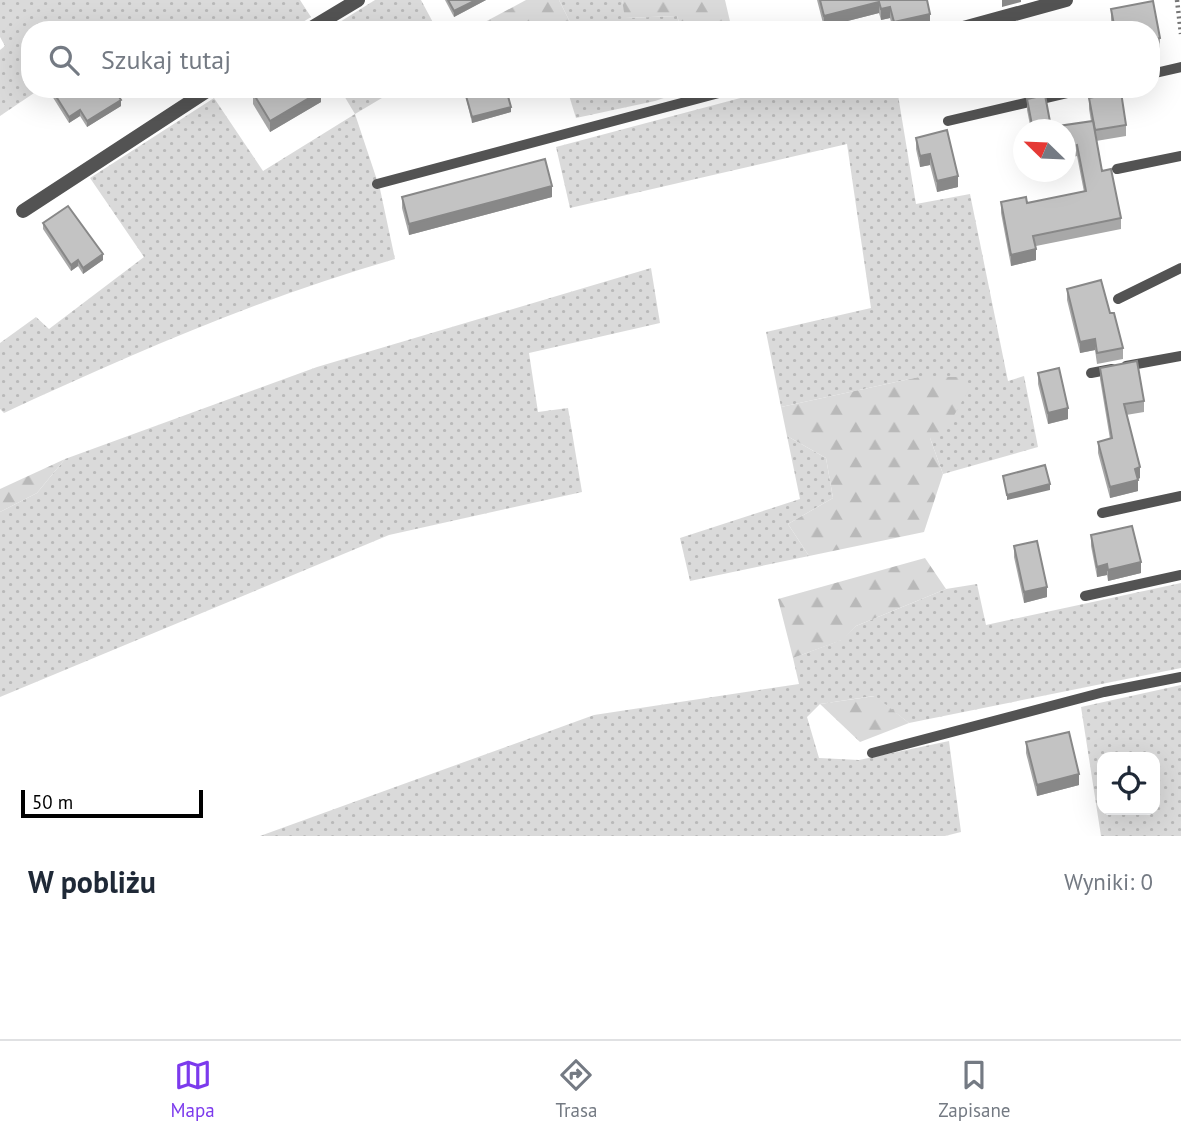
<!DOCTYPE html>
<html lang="pl">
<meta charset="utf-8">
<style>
body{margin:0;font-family:"PT Sans",sans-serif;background:#f6f6f7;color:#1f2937}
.controls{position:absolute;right:21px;bottom:21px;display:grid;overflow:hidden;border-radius:14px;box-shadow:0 7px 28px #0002}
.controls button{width:63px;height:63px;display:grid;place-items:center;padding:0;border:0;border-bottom:2px solid #e0e1e3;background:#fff;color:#1f2937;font:35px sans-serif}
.compass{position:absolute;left:1013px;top:119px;width:63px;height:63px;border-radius:50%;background:#fff;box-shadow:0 7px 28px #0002;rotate:293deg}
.scale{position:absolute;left:21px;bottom:18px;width:182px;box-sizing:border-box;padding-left:7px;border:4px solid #000;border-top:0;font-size:19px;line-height:24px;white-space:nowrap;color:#000;-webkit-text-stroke:5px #fff;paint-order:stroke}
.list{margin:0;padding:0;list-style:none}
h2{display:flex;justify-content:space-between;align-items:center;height:91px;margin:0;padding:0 28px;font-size:30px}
h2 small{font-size:23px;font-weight:400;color:#747a83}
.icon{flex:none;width:38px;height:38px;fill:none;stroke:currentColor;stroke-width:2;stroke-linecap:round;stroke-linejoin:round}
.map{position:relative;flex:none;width:1181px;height:836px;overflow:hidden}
.search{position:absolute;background:#fff;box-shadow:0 7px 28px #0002;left:21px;right:21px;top:21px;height:77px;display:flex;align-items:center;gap:18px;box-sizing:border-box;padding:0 24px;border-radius:28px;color:#747a83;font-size:26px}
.sheet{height:203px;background:#fff}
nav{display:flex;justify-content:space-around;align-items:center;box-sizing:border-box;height:98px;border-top:2px solid #e0e1e3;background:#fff;font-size:19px;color:#747a83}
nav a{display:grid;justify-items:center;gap:4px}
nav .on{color:#7c3aed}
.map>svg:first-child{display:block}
.grass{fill:url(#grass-dots);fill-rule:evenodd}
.forest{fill:url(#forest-firs)}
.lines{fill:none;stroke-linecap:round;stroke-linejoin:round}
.path{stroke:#757575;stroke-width:4.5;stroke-dasharray:2 3.5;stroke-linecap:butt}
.lane{stroke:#535353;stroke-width:10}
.street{stroke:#535353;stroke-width:14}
.wall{fill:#a8a8a8}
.shaded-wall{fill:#888}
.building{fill:#c3c3c3;stroke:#888;stroke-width:2}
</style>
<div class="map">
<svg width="1181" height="836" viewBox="0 0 1181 836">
<defs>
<pattern id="grass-dots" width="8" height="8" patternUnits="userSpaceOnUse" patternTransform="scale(1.75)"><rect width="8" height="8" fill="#dadada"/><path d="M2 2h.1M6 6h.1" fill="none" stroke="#b9b9b9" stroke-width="1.8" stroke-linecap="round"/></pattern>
<pattern id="forest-firs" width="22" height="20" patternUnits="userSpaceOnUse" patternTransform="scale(1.75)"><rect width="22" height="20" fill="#dadada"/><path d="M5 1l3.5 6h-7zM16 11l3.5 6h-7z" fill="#b9b9b9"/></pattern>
</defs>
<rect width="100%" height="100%" fill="#fff"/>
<!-- grass -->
<g class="grass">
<path d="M0,0H300L311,17L290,30H146L140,21L127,30H30V89H40L0,116V50L5,46L0,37Z"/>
<path d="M375,0H421L437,30H327Z"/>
<path d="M559,0H622L626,18L677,16L682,30H574Z"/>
<path d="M340,89H397L355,114L380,189L395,259C260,298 131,354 4,413L0,409V343L36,317L49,329L144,257L90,178L214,98L263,171L355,114Z"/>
<path d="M567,89H690L655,101L576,118Z"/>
<path d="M774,89H897L916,204L970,194L1008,381L1024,376L1038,447L943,474L930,438L958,377H919L781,407L766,332L871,308L847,144L570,208L556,147Z"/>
<path d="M651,268L660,323L529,353L538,412L568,408L582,492L389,535L0,697V512L37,493L65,459L317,367Z"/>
<path d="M787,436L826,458L833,498L788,524L809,556L690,581L680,538L800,499Z"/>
<path d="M1181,583V668L909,723L874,696L820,704L807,717L819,758L859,760L949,741L961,832L945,836H260L594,715L799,684L793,658L841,640L856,626L946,589L977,584L986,625Z"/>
<path d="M1181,685V836H1101L1081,707ZM1102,757H1155V810H1102Z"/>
</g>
<!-- forest -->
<g class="forest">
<path d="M526,0H559L574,30H470Z"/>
<path d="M622,0H725L732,30H682L677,16L625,18Z"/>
<path d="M919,377H958L969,389L944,433L930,438L943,474L924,532L809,556L788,524L833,498L826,458L787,436L781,407Z"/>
<path d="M65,459L37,493L0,512V489Z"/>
<path d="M925,558L946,589L856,626L842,640L793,658L778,599Z"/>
<path d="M875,696L909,723L860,742L820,704Z"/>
</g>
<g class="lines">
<!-- path -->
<path class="path" d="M1177,0L1181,34"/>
<!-- lane -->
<g class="lane">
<path d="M1151,74L1181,67"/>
<path d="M948,121L1085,89"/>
<path d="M1117,169L1181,156"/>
<path d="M377,184L734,89"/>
<path d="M1118,299L1181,268"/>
<path d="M1126,366L1181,356"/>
<path d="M1091,373L1112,369"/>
<path d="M1102,513L1181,496"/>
<path d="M1085,596L1181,575"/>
<path d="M872,753L1104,692L1181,677"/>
</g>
<!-- street -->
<g class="street">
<path d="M308,30L358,0"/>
<path d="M956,30L1066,0"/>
<path d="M23,211L210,89"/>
</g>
</g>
<!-- wall -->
<g class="wall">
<path d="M445,0H486L454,17Z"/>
<path d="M817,0H927L930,25L908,30H893L890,18L881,20L879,13L824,27Z"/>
<path d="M1153,1L1160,38V49L1151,51V30H1113L1111,20V9Z"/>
<path d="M464,89H506L511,112L472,123Z"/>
<path d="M52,90L121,106L87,127L80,116L69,123L52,96Z"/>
<path d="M1093,90L1114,94L1126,125V136L1096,141L1102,171L1121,218V229L1036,246V260L1011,266L1001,213V202L1027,203L1084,192L1077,156L1066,159V130H1031L1027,110V99L1051,127L1091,121L1089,109V98L1093,97Z"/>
<path d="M253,93L321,102L270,132L253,104Z"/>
<path d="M916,138L958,187L937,192L930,165L920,167L916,149Z"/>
<path d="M402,197H552L409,235L402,208Z"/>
<path d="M43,223L103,260L83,274L78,266L71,271L43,229Z"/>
<path d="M1067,289L1110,313L1123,348V359L1097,364L1095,350L1080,353L1067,300Z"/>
<path d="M1100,368L1144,401V412L1126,415L1140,478L1138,479V491L1110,498L1098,453V442L1110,439L1100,379Z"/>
<path d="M1038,373L1068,419L1048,424L1038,384Z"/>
<path d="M1091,535L1141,573L1108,581L1107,575L1097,577L1091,546Z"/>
<path d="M1014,546L1047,597L1024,603L1014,557Z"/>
<path d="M1026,742L1079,785L1037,796L1026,753Z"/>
</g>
<!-- shaded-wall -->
<g class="shaded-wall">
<path d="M476,0H486L454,17V11Z"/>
<path d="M1002,0H1021V2L1002,7Z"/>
<path d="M879,2V13L824,27V16Z"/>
<path d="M890,7V18L881,20V9Z"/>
<path d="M930,14V25L908,30H894V22Z"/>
<path d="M321,91V102L270,132V121Z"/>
<path d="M121,100V106L87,127V121Z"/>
<path d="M511,107V112L472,123V117Z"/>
<path d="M80,110V116L69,123V117Z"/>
<path d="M930,154V165L920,167V156Z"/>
<path d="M958,176V187L937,192V181Z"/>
<path d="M552,186V197L409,235V224Z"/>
<path d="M1036,249V260L1011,266V255Z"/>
<path d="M103,254V260L83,274V268Z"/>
<path d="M78,260V266L71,271V265Z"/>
<path d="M1095,339V350L1080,353V342Z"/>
<path d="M1068,408V419L1048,424V413Z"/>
<path d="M1140,467V478L1135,480V469Z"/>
<path d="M1138,480V491L1110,498V487Z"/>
<path d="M1050,484V490L1007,500V495Z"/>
<path d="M1141,562V573L1108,581V570Z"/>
<path d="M1107,564V575L1097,577V567Z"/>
<path d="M1047,587V597L1024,603V592Z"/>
<path d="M1079,774V785L1037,796V785Z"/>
</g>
<!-- building -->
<g class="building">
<path d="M448,0H476L454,11Z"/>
<path d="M820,0H927L930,14L894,22L890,7L881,9L879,2L824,16Z"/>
<path d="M1153,1L1160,38L1151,40V30H1115L1111,9Z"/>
<path d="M54,89H114L121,100L87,121L80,110L69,117L52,90Z"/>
<path d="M259,89H320L321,91L270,121L253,93Z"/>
<path d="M464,89H506L511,107L472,117Z"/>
<path d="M1097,89H1113L1114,94L1121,92L1126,125L1095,130L1089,98L1094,97L1093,90Z"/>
<path d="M1045,95L1051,127L1093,121L1102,171L1111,169L1121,218L1033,236L1036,249L1011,255L1001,202L1026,197L1027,203L1086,191L1077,145L1066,148V130H1033L1027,99Z"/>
<path d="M947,130L958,176L937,181L930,154L920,156L916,138Z"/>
<path d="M545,159L552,186L409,224L402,197Z"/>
<path d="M68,206L103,254L83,268L78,260L71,265L43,223Z"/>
<path d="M1101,280L1110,313H1114L1123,348L1097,353L1095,339L1080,342L1067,289Z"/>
<path d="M1137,361L1144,401L1124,404L1140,467L1135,469L1138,480L1110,487L1098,442L1112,438L1100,368Z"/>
<path d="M1059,368L1068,408L1048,413L1038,373Z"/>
<path d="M1045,465L1050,484L1007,495L1003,476Z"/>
<path d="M1132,526L1141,562L1108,570L1107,564L1097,567L1091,535Z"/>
<path d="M1037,541L1047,587L1024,592L1014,546Z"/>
<path d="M1069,732L1079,774L1037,785L1026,742Z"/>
</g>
</svg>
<div class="controls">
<button><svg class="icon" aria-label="locate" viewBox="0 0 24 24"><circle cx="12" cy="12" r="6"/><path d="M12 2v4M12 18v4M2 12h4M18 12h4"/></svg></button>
</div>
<svg class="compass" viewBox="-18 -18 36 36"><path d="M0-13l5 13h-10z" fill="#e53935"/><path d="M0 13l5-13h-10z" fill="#747a83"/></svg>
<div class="scale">50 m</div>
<div class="search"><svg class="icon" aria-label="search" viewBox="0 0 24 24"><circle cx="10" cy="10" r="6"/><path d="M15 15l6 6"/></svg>Szukaj tutaj</div>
</div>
<section class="sheet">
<h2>W pobliżu<small>Wyniki: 0</small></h2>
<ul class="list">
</ul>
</section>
<nav>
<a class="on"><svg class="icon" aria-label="map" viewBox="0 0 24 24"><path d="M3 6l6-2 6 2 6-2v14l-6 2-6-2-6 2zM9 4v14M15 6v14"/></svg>Mapa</a>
<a><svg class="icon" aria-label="directions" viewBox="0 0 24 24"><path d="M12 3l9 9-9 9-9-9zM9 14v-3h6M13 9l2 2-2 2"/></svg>Trasa</a>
<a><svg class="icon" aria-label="saved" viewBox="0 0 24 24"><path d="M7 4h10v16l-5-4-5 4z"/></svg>Zapisane</a>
</nav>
